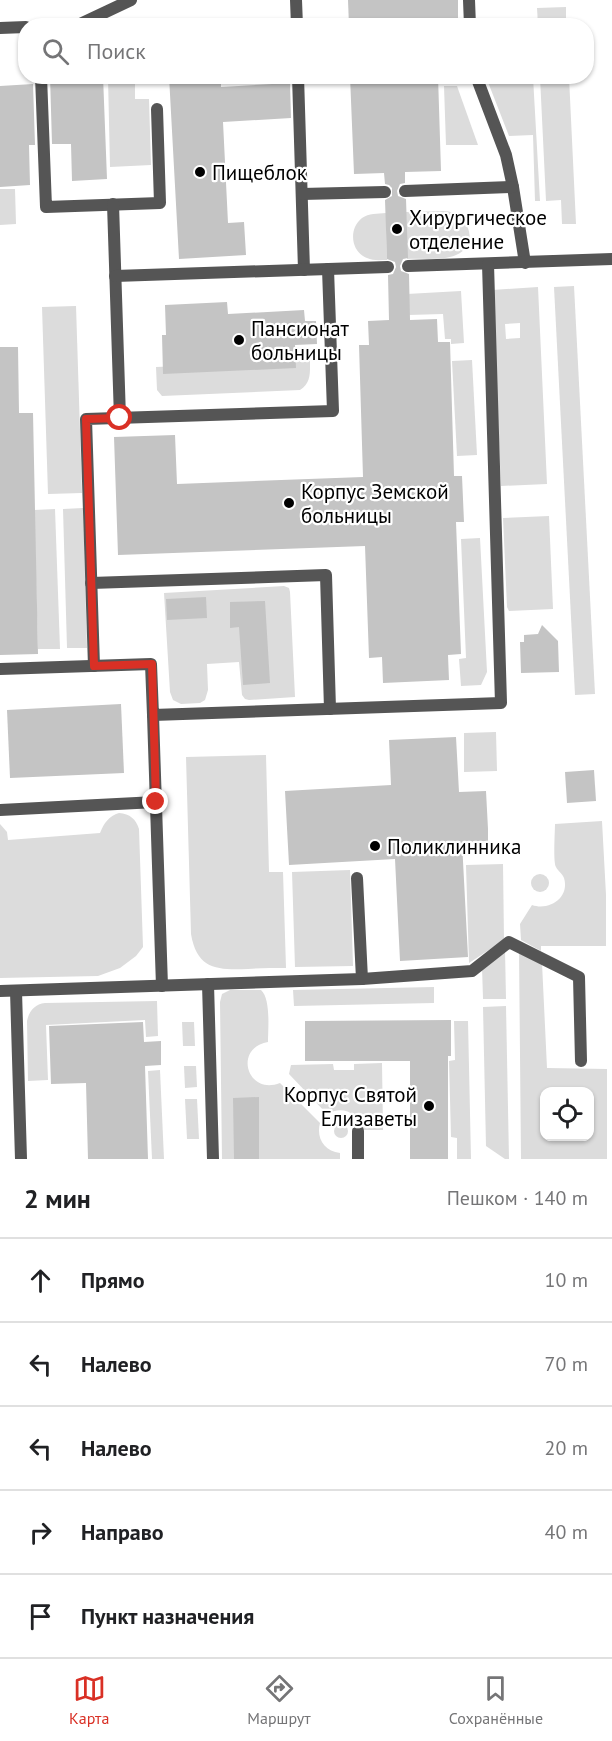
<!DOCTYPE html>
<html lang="ru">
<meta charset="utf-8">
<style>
body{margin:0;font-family:"PT Sans",sans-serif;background:#f6f6f6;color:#202124}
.controls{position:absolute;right:18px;bottom:18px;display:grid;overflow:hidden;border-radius:12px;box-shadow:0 2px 4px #0004}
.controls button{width:54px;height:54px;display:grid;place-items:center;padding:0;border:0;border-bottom:2px solid #e0e0e0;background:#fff;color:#202124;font:30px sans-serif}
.stop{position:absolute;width:18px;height:18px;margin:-14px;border:4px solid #d93025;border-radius:50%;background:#fff}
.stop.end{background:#d93025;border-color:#fff;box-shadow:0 2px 6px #0008}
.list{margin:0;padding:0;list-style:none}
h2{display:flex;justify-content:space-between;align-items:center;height:78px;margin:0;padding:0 24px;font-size:26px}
h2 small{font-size:20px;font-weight:400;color:#757577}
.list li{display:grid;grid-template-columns:39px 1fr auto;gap:18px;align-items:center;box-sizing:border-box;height:84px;padding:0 24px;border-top:2px solid #e0e0e0}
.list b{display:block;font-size:22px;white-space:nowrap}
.list em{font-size:20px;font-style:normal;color:#757577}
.icon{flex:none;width:33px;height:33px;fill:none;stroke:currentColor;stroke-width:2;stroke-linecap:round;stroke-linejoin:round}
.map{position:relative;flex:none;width:612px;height:1159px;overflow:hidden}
.search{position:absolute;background:#fff;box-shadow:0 2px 4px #0004;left:18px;right:18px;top:18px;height:66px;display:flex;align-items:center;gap:15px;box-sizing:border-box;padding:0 21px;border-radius:24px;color:#757577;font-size:22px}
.sheet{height:498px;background:#fff}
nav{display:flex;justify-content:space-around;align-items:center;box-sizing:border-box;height:84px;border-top:2px solid #e0e0e0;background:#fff;font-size:16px;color:#757577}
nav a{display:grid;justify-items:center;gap:3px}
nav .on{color:#d93025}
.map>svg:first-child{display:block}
.green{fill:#dcdcdc;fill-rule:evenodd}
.building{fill:#c4c4c4}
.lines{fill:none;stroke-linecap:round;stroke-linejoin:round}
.service{stroke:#555;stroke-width:12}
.route{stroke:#d93025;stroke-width:8}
.poi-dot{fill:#000;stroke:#fff;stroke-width:2}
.labels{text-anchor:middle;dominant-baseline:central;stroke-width:4.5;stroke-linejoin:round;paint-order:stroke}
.poi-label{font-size:21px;fill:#000;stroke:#fff;text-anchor:start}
</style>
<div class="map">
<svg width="612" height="1159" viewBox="0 0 612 1159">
<rect width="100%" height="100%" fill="#fff"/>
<!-- green -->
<g class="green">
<path d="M566,7V25H538L537,8Z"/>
<path d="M108,77H135V99H149L151,165L110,167Z"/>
<path d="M486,77H533L540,201H535L533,135L509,136Z"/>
<path d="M540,77H569L576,224H562L561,200L546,201Z"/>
<path d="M444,86H457L478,145H446Z"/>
<path d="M0,189H15L16,224L0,225Z"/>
<path d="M446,211C471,215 479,246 456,255C442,261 422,258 407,259L406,212Z"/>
<path d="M386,213L387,260C380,260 373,261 367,258C351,252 348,229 362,218C369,213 377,214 386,213Z"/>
<path d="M574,286L595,694L575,695L554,287Z"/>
<path d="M538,287L547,484L501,486L492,290ZM520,323V338L506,339L505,324Z"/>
<path d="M461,291L464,343L451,344V339H445L443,314L408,315L407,294Z"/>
<path d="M76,306L82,493L48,494L42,307Z"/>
<path d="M472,360L477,455L457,456L452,361Z"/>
<path d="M310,361C310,373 311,383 300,390L162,396L157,390L156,367Z"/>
<path d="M83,508L87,648H67L63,509Z"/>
<path d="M55,509L60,649H38L34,510Z"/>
<path d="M549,516L553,609L509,611L507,607L503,518Z"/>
<path d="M480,538L487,672L481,685L461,686L459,659L466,658L461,539Z"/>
<path d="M284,586L289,588L290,592L295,697L249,700L245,699L242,695L239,662L207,664L208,690L205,700L200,703L181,704L173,700L170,692L164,593Z"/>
<path d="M496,732L497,771L464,772V733Z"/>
<path d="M266,755L269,872H283L286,968C273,968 261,968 248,969C218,970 197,970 191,934L186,757Z"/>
<path d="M119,813C130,814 136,819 139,829L143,947L136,956L120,968L98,976L0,978V824L7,832L8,840L100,833C104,823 109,816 119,813Z"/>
<path d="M602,821L606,895V946H541V951L521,940L520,924L532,905C549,911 570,898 564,878C562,873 558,871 556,867C553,862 555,831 555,824Z"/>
<path d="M503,864L504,940L469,963L466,865Z"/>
<path d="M350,870L353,966L295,967L292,872Z"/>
<circle cx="540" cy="883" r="9"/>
<path d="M505,950L506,999H483L482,967Z"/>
<path d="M519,951L542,963L547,1068L607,1069V1159H521ZM544,1092H590V1136H544Z"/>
<path d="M434,987V1003L294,1006L293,990Z"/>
<path d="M230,990H261C271,999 268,1029 268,1042C233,1048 247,1096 280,1083L320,1123C316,1138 324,1151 340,1153V1159H222L220,1002L222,994Z"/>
<path d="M157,1001L158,1036L146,1037L145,1020L46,1025L48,1080L28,1081L27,1021C29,1011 35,1004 45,1003Z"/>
<path d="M506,1006L509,1159H505L486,1146L483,1007Z"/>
<path d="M454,1021H468L471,1159H457V1138L451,1137L449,1061L455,1060Z"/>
<path d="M182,1022H194L195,1046H183Z"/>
<path d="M382,1063L383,1130H362C358,1113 343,1105 327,1114L289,1074L291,1065L333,1064L334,1070H354V1064Z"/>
<path d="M184,1066H196L197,1087L185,1088Z"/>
<path d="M160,1070L164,1159H152L148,1071Z"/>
<path d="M185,1099H197L199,1139H187Z"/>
<circle cx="341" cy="1131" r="7"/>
</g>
<!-- building -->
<g class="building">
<path d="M348,0H458V26H349Z"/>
<path d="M50,76H103L107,179L72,181L71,144H52Z"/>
<path d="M169,76H221V87L290,83L291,118L223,122L228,223L244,222L246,255L179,259Z"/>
<path d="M350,76H438L441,171L405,172V183L400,184L397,191L398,196L406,199L408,258L403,259L400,266L401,271L409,274L410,320L437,319L438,342H450L454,476H462L464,522H456L461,654L448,655L449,680L383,683L382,657L369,658L365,546L118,555L114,437L175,435L177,484L363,477L359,345H369L368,321L389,320L388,275L393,274L396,267L395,262L387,259L385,200L392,196V188L389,185L385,184L384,173L354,174Z"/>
<path d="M33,84L35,145H29L30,185L0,187V86Z"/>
<path d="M227,302L228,314L304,310L305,321H316L317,344L295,345L296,368L163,374L162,335H166L165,305Z"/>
<path d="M0,347H18L19,413H33L38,654L0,655Z"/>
<path d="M206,597L207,618L167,620L166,599Z"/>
<path d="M265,601L270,683L243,685L239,627L230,628V602Z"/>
<path d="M542,625L558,641L559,672L521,673L520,642H524V635L538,634Z"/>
<path d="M121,704L124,773L10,778L7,710Z"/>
<path d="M456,737L459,792L486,791L488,829V841L462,842L468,957L400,961L395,859L289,865L285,791L391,785L389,740Z"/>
<path d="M594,770L596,801L567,803L565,772Z"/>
<path d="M451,1020V1056H448V1159H410V1061H305V1021Z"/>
<path d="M143,1022L144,1042L161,1041V1065L145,1066L148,1159H88L86,1083L51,1084L49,1026Z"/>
<path d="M259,1097V1159H234L233,1098Z"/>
</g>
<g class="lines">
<!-- service -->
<g class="service">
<path d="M296,0L297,26"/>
<path d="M469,0L470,26"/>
<path d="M76,26L131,0"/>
<path d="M0,28L26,27"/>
<path d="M41,76L46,207L160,203L157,109"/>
<path d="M298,76L304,270"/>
<path d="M476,76L506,155L513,187L525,263"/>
<path d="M405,191L513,187"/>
<path d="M302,194L385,192"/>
<path d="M113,204L120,418"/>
<path d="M408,266L612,259"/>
<path d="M115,276L388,267"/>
<path d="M91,583L326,575L330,709"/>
<path d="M94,666L86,419L333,411L328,269"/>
<path d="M0,669L151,664L153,715L501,703L488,264"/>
<path d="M153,715L162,986"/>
<path d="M0,810L156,802"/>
<path d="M357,878L362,979"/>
<path d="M208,984L213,1159"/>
<path d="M0,991L362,979L472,971L509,942L579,977L581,1061"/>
<path d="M16,991L21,1159"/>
<path d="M358,1131V1159"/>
</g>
</g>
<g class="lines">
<!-- route -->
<path class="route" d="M120,418L86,419L94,666L152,664L156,802"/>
</g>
<!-- markers -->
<g class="poi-dot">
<circle cx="200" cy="172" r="6"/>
<circle cx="397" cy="229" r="6"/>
<circle cx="239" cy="340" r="6"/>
<circle cx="289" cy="503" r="6"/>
<circle cx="375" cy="846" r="6"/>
<circle cx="429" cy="1106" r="6"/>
</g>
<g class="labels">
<!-- poi labels -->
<g class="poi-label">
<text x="212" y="172">Пищеблок</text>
<text x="409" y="217">Хирургическое<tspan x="409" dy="24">отделение</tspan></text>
<text x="251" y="328">Пансионат<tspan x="251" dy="24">больницы</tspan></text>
<text x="301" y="491">Корпус Земской<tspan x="301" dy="24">больницы</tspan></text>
<text x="387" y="846">Поликлинника</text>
<text x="417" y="1094" text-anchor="end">Корпус Святой<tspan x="417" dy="24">Елизаветы</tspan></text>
</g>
</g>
</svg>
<div class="controls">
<button><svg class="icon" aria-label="locate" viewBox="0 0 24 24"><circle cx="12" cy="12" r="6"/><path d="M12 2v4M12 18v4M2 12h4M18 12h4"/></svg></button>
</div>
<div class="stop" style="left:120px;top:418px"></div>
<div class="stop end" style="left:156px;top:802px"></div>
<div class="search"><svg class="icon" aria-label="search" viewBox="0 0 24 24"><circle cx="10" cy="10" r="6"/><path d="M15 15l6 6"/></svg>Поиск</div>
</div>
<section class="sheet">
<h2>2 мин<small>Пешком · 140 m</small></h2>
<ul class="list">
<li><svg class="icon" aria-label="ahead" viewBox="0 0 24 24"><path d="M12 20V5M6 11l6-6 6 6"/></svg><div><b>Прямо</b></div><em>10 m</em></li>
<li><svg class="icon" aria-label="left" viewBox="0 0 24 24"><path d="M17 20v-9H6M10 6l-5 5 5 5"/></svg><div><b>Налево</b></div><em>70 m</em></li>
<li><svg class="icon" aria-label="left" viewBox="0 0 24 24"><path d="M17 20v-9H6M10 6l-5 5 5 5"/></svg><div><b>Налево</b></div><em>20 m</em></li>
<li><svg class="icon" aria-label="right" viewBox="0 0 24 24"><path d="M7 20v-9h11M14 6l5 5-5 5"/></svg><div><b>Направо</b></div><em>40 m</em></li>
<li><svg class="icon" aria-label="arrive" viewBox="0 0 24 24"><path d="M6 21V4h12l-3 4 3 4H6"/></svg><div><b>Пункт назначения</b></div></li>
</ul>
</section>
<nav>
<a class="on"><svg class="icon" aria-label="map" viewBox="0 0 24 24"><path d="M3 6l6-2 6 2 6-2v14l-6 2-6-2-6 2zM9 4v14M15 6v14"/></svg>Карта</a>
<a><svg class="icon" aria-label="directions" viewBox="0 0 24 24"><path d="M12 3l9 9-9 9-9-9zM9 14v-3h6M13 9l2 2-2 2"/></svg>Маршрут</a>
<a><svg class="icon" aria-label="saved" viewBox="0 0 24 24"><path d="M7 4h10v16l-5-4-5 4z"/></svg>Сохранённые</a>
</nav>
